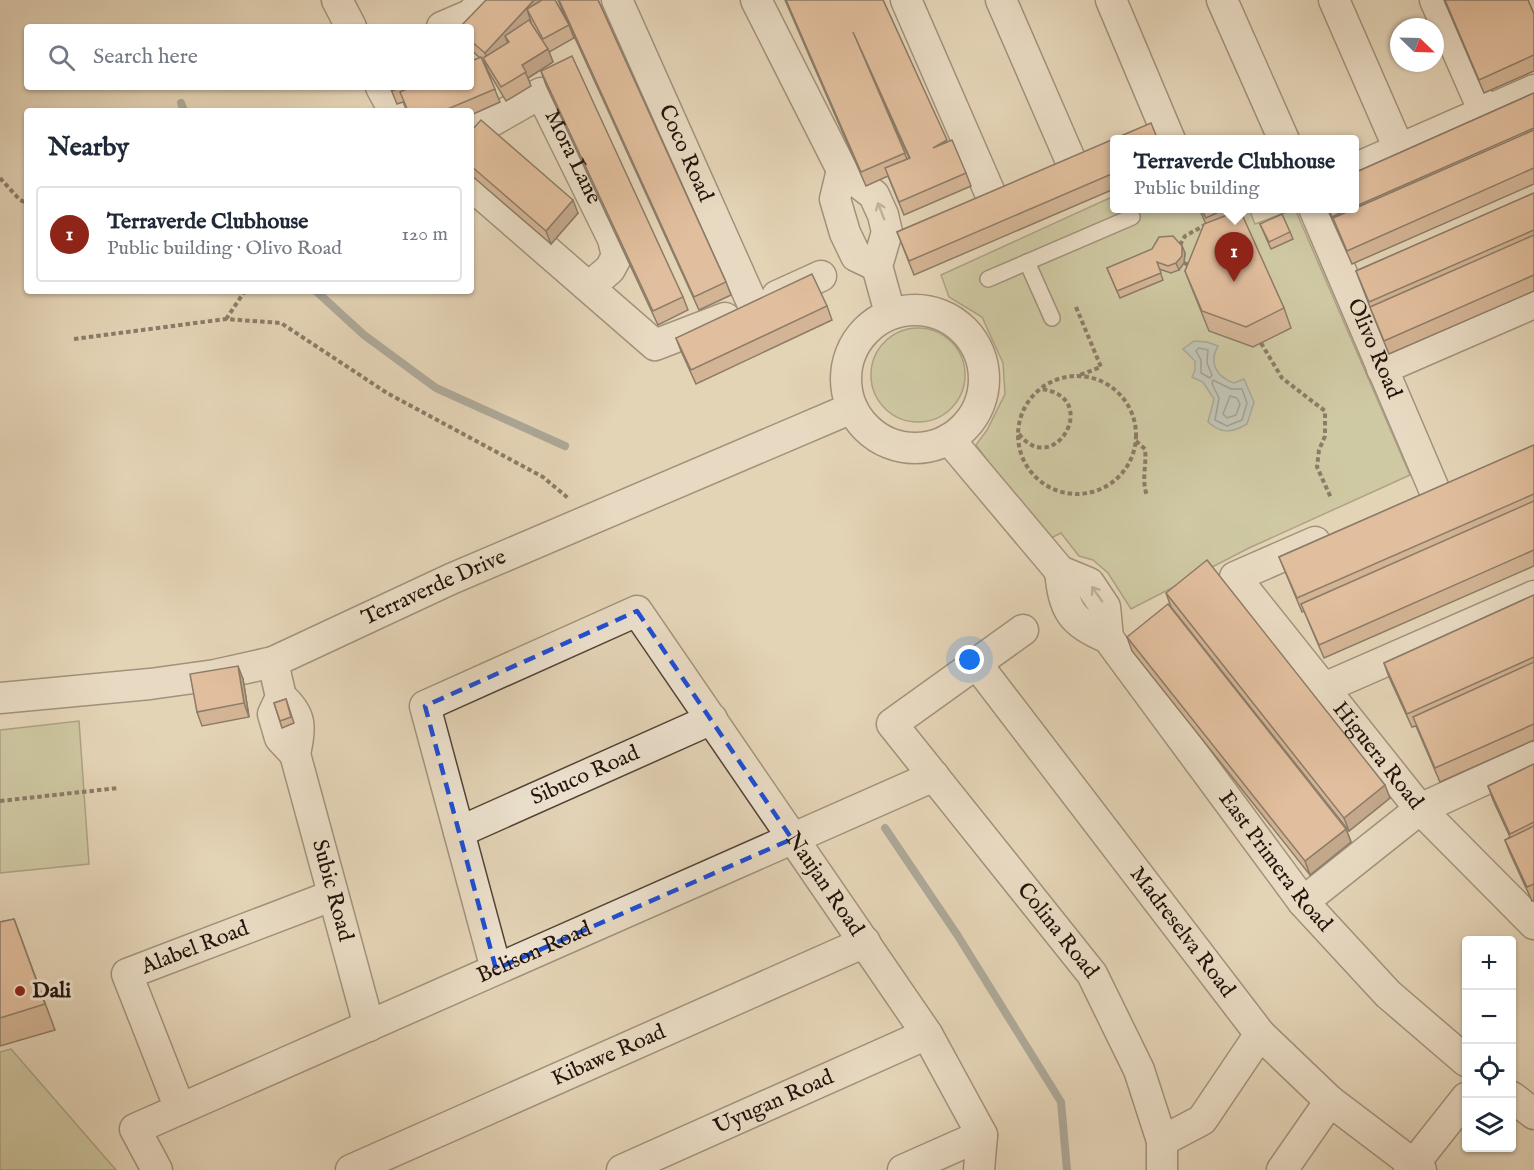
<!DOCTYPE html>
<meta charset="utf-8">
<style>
body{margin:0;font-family:"IM FELL English",serif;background:#f6f6f7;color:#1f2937}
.controls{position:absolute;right:18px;bottom:18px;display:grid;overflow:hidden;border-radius:6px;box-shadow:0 2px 4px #0004}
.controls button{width:54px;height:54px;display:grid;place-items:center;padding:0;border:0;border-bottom:2px solid #e0e1e3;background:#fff;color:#1f2937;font:30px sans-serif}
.compass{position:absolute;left:1390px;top:18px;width:54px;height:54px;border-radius:50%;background:#fff;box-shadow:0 2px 4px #0004;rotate:113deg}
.you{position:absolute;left:970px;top:660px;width:21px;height:21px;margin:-15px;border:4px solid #fff;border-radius:50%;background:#1a73e8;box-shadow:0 0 0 9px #1a73e833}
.badge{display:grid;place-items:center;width:39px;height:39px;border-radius:50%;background:#8f2418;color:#fff;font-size:20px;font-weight:700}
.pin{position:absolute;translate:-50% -50px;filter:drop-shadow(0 2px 3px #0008)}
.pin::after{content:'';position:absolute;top:32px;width:21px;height:18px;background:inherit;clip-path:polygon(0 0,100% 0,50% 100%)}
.popup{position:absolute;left:1110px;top:135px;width:249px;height:78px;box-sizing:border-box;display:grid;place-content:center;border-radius:6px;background:#fff;filter:drop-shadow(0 2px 4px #0005);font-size:20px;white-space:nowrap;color:#747a83}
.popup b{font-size:22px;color:#1f2937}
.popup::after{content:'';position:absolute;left:50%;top:100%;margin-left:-12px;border:12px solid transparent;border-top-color:#fff}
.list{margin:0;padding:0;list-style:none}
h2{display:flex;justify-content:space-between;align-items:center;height:78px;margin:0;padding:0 24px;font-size:26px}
h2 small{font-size:20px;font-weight:400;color:#747a83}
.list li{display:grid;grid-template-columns:39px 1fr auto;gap:18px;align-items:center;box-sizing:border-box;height:96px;margin:0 12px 12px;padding:0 12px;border:2px solid #e0e1e3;border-radius:6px}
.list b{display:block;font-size:22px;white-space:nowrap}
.list p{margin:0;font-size:20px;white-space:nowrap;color:#747a83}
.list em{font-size:20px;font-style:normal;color:#747a83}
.icon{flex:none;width:33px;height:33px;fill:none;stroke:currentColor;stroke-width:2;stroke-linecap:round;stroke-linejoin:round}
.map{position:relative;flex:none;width:1534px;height:1170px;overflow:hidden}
.search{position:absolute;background:#fff;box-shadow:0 2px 4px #0004;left:24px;top:24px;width:450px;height:66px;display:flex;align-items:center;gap:15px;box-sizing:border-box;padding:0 21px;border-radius:6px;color:#747a83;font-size:22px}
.panel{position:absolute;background:#fff;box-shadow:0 2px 4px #0004;left:24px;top:108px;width:450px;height:186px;border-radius:6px}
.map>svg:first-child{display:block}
.green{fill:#b6bc8d;stroke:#6c684c;stroke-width:1.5}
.water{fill:#9ab5b9;stroke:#6a7473;stroke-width:1.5}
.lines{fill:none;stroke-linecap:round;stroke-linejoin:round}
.shore{stroke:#5e6462;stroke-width:1.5}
.stream{stroke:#6a7473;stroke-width:8}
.service-casing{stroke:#534336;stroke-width:18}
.minor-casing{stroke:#534336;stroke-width:33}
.path{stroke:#23130b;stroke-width:4;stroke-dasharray:4.5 3;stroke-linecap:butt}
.service{stroke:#ede3d0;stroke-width:15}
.minor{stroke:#ede3d0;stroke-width:30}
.wall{fill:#bf8e6c;stroke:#23130b;stroke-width:1.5;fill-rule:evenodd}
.shaded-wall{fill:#9b7458;stroke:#23130b;stroke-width:1.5}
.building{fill:#dea57e;stroke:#23130b;stroke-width:1.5}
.oneway{stroke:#928577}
.marked{fill:none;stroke:#1d4ed8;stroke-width:4.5;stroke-dasharray:12 8;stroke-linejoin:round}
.poi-dot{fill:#8f2418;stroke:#ede3d0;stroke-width:2}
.labels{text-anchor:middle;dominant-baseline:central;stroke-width:6;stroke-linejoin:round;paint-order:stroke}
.street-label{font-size:22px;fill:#23130b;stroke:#ede3d0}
.poi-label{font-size:22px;font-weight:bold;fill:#23130b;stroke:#ede3d0;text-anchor:start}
</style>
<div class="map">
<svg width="1534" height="1170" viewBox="0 0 1534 1170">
<rect width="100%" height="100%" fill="#e4d4b7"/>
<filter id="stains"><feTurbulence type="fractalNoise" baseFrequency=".00333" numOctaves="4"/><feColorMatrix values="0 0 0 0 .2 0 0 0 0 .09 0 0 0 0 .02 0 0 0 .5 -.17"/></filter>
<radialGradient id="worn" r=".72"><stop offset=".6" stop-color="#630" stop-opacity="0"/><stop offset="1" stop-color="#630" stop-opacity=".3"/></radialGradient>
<!-- green -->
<g class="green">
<path d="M1114,196V208L1249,209L1255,224L1295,209L1410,475L1249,548L1131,609L1108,573L1093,560L1079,556L1061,533L1047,540L976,445L987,430L1005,394L1003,363L982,317L949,297L941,275Z"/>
<circle cx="918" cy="375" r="47"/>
<path d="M79,721L89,864L0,873V730Z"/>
<path d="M11,1049L116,1170H0V1052Z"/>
</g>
<!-- water -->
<path class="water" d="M1194,341L1207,342L1218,346C1208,363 1217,377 1234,383L1244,379L1254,402L1247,424C1232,433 1221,434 1208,422L1214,399L1203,382L1192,377L1195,370V361L1183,349Z"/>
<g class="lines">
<!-- shore -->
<g class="shore">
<path d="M1199,348L1208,350L1207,363L1212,375L1210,378L1201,373V360L1196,351Z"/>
<path d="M1213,380L1231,389H1242L1247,403L1242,420L1227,426L1215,420L1219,398L1212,384Z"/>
<path d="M1230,396L1237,398L1240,404L1236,415L1227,418L1223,414Z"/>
</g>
<!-- stream -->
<g class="stream">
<path d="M181,103L184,111"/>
<path d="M316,291L364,335L436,388L565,446"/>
<path d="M885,828L958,936L1061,1102L1067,1170"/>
</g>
<defs>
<g id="service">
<path d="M1027,262L1052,318"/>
<path d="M988,279L1132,217"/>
</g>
<g id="minor">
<path d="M337,0L351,27"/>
<path id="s1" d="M617,0L754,307"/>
<path d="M756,0L842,170L874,195L883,215L887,232L877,266L890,313"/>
<path d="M906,0L990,193"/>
<path d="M1001,0L1070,159"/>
<path d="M1111,0L1170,140"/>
<path d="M1222,0L1284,140"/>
<path d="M1334,0L1399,149"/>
<path d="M1435,0L1484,112"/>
<path d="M442,27L470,15L485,0"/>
<path d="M381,87L394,111"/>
<path id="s2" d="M471,133L541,93L613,239L617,256L610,269L589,287"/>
<path d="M1354,169L1534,90"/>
<path d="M842,170L835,199L845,233L856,256L877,266"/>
<path d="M471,185L655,345L725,318"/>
<path id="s3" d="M1314,208L1434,489"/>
<path d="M777,296L821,276"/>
<circle cx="915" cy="379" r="69"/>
<path d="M1382,369L1534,303"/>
<path d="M949,439L1060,571L1089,583L1105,607L1108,638"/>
<path id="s4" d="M1315,542L1235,577L1420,809L1534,924"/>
<path id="s5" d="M1060,571C1064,611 1071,622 1108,638L1303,902L1388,994L1466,1061"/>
<path id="s6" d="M1023,630L892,724L1092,974L1139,1070L1162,1141V1170"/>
<path id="s7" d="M273,662L281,697L273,714L280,738L295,754L369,1026"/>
<path id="s8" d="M976,663L1260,1034L1330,1101L1421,1170"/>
<path d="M1324,688L1534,596"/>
<path d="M281,697C302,715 301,728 295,754"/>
<path id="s9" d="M0,698L150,684L215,675L273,662L451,579L852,408"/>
<path id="s10" d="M459,832L712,719"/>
<path d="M1303,902L1420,809L1534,757"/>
<path id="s11" d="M496,969L425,706L637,611L927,1034L982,1135L979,1170"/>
<path d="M1512,1097L1534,1114"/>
<path id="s12" d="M180,1109L127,974L331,896"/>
<path d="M1162,1141L1202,1120L1260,1034"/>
<path id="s13" d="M157,1170L135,1129L934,776"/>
<path id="s14" d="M351,1170L865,942"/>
<path id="s15" d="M622,1170L927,1034"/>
<path d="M903,1170L982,1135"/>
<path d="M1282,1170L1330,1101"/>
<path d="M1409,1170L1466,1098"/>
</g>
</defs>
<!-- service casing -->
<use href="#service" class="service-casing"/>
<!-- minor casing -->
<use href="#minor" class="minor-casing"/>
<!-- path -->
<g class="path">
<path d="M0,178L20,200L27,203"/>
<path d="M1180,245L1185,236L1207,224"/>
<path d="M1184,263L1192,266"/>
<path d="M1076,307L1101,367L1077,376"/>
<path d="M226,319L245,291"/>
<path d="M74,339L226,319L281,323L387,393L543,477L568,498"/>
<path d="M1261,343L1282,378L1325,411V436L1319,450L1317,467L1331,498"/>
<circle cx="1077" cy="435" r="59"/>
<path d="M1019,434C1055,480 1103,395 1040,389"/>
<path d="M1136,441L1145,449C1147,464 1141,481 1147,495"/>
<path d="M0,801L118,788"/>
</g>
<!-- service -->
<use href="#service" class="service"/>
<!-- minor -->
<use href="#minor" class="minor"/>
</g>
<!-- wall -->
<g class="wall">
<path d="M555,0L569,24L558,0H598L726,282L731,295L699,310L569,25L574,38L549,52L553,62L528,78L531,86L506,101L488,71L485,63L483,61L500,102L471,115V111H407L403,102L397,104L390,87H471L480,58L471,50V27Z"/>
<path d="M785,0H883L947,142L966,173L971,186L904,215L888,176L866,186ZM877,87L909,158L907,159Z"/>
<path d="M1444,0L1534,14V71L1484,93Z"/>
<path d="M541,71L683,297L688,310L658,325L546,85Z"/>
<path d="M1534,93V184L1352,264L1327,208H1354V173Z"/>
<path d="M471,131L578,213L551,244L471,175Z"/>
<path d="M1114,140V189L914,275L897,232Z"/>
<path d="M1534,193V291L1389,354L1375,320L1356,271Z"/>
<path d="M1199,208H1234L1284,308L1291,328L1253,347L1209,331L1185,271L1206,224Z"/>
<path d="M1260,224L1290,232L1293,239L1271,249Z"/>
<path d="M1182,246L1185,253L1184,263L1179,270L1171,273L1159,269L1163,280L1120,298L1107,268Z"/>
<path d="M827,306L832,320L696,384L681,351L676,338Z"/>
<path d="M1534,445V566L1324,658L1304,611L1302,612L1279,557Z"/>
<path d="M1166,593L1390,798L1349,831L1171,607Z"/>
<path d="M1534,595V740L1440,782L1416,726L1412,727L1389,677L1384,663Z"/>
<path d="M1127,637L1346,829L1351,842L1310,875L1132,651Z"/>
<path d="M243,679L249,717L202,726L197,712Z"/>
<path d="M286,699L294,723L282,728L274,703Z"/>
<path d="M1534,764V900L1532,901L1510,853L1505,840L1510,837L1493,800L1488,786Z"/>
<path d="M14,919L55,1030L0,1046V922Z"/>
</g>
<!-- shaded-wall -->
<g class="shaded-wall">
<path d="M534,0H544L527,9L531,22L510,45L505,36L509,46L489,67L485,53Z"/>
<path d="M548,49L553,62L528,78L522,65Z"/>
<path d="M573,200L578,213L551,244L546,231Z"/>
<path d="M1182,246L1185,253L1184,263L1179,270L1176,263Z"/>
<path d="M238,666L243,679L249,717L244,703Z"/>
<path d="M1385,785L1390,798L1349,831L1344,818Z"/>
<path d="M1346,829L1351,842L1310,875L1305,861Z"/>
</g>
<!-- building -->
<g class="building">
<path d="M486,0H534L485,53L471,41V27H460Z"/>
<path d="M542,0H555L569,25L543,39L527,9Z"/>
<path d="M559,0H598L726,282L694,297Z"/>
<path d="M786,0H883L947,140L933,148L952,140L966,173L899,202L885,168L910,158L853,32L905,153L861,172Z"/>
<path d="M1445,0H1528L1534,14V55L1479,80Z"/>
<path d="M529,20L548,49L522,65L526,72L501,87L483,58L509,42L505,36Z"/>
<path d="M572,56L683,297L653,311L541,71Z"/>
<path d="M481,57L495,89L443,111H408L400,92L411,87H471V61Z"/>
<path d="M391,87H401L392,91Z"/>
<path d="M1534,93V128L1354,207V173Z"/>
<path d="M481,120L573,200L546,231L471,166V131Z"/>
<path d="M1151,123L1158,140H1114V173L909,261L897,232Z"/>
<path d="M1534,130V168L1347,251L1333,218Z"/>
<path d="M1534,193V230L1369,302L1356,271Z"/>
<path d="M1201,208H1227L1206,218Z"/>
<path d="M1328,208H1351L1332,217Z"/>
<path d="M1240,210L1284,308L1246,327L1202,311L1185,271L1204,224Z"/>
<path d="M1282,214L1290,232L1269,242L1260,224Z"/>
<path d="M1534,235V275L1384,341L1370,307Z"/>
<path d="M1173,236L1182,246V256L1176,263L1168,266L1157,262L1161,273L1117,291L1107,268L1152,249L1159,237Z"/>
<path d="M812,274L827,306L691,370L676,338Z"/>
<path d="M1534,445V494L1297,598L1279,557Z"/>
<path d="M1534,501V550L1319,645L1301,604Z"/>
<path d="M1207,560L1385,785L1344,818L1166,593Z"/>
<path d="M1534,595V657L1407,714L1384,663Z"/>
<path d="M1168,604L1346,829L1305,861L1127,637Z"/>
<path d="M1534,662V724L1435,768L1413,717Z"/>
<path d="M238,666L244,703L197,712L190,674Z"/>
<path d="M286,699L291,717L280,721L274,703Z"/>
<path d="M1534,764V822L1510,834L1488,786Z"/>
<path d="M1534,826V884L1527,887L1505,840Z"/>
<path d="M14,919L45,1004L0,1018V922Z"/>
</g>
<!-- one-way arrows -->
<defs><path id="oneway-shaft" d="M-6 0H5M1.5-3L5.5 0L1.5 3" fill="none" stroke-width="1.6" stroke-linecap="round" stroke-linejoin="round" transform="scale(1.5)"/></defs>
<g class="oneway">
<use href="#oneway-shaft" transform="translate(881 211) rotate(-111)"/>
<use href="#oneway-shaft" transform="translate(1097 594) rotate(-125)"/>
</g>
<!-- marked area -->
<path d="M0 0H1534V1170H0ZM637,611L792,839L496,969L425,706Z" fill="#e4d4b7" fill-opacity=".55" fill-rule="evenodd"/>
<path class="marked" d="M637,611L792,839L496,969L425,706Z"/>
<!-- markers -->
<circle class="poi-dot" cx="20" cy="991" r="6"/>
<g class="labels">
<!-- street labels -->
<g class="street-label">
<text stroke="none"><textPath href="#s1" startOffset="168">Coco Road</textPath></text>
<text stroke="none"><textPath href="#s2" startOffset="152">Mora Lane</textPath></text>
<text stroke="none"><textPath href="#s3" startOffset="153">Olivo Road</textPath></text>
<text stroke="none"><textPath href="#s9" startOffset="453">Terraverde Drive</textPath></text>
<text stroke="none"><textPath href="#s4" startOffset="316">Higuera Road</textPath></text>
<text stroke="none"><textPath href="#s10" startOffset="138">Sibuco Road</textPath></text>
<text stroke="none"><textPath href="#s5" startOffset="368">East Primera Road</textPath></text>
<text stroke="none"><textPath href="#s11" startOffset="836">Naujan Road</textPath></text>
<text stroke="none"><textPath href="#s7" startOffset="243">Subic Road</textPath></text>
<text stroke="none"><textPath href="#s6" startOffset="426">Colina Road</textPath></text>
<text stroke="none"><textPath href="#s8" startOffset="339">Madreselva Road</textPath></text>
<text stroke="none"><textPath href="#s12" startOffset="218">Alabel Road</textPath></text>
<text stroke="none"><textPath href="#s13" startOffset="483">Belison Road</textPath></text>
<text stroke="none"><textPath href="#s14" startOffset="282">Kibawe Road</textPath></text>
<text stroke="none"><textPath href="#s15" startOffset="166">Uyugan Road</textPath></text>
</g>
<!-- poi labels -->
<g class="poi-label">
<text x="32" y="991">Dali</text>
</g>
</g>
<rect width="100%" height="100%" filter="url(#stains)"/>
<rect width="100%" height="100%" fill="url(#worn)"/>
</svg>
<div class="controls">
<button>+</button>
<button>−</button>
<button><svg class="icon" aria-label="locate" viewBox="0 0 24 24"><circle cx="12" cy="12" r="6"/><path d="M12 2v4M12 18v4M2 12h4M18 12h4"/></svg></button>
<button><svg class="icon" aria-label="layers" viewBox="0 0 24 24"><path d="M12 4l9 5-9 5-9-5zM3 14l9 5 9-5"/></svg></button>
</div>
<svg class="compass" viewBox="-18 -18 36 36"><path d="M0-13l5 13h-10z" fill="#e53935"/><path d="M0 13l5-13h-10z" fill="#747a83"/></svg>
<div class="you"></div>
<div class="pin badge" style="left:1234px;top:282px">1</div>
<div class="popup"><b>Terraverde Clubhouse</b>Public building</div>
<div class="search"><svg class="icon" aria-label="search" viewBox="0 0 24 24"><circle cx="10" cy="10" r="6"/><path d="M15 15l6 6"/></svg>Search here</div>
<section class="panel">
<h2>Nearby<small></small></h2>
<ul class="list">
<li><span class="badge">1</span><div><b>Terraverde Clubhouse</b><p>Public building · Olivo Road</p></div><em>120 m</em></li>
</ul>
</section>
</div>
